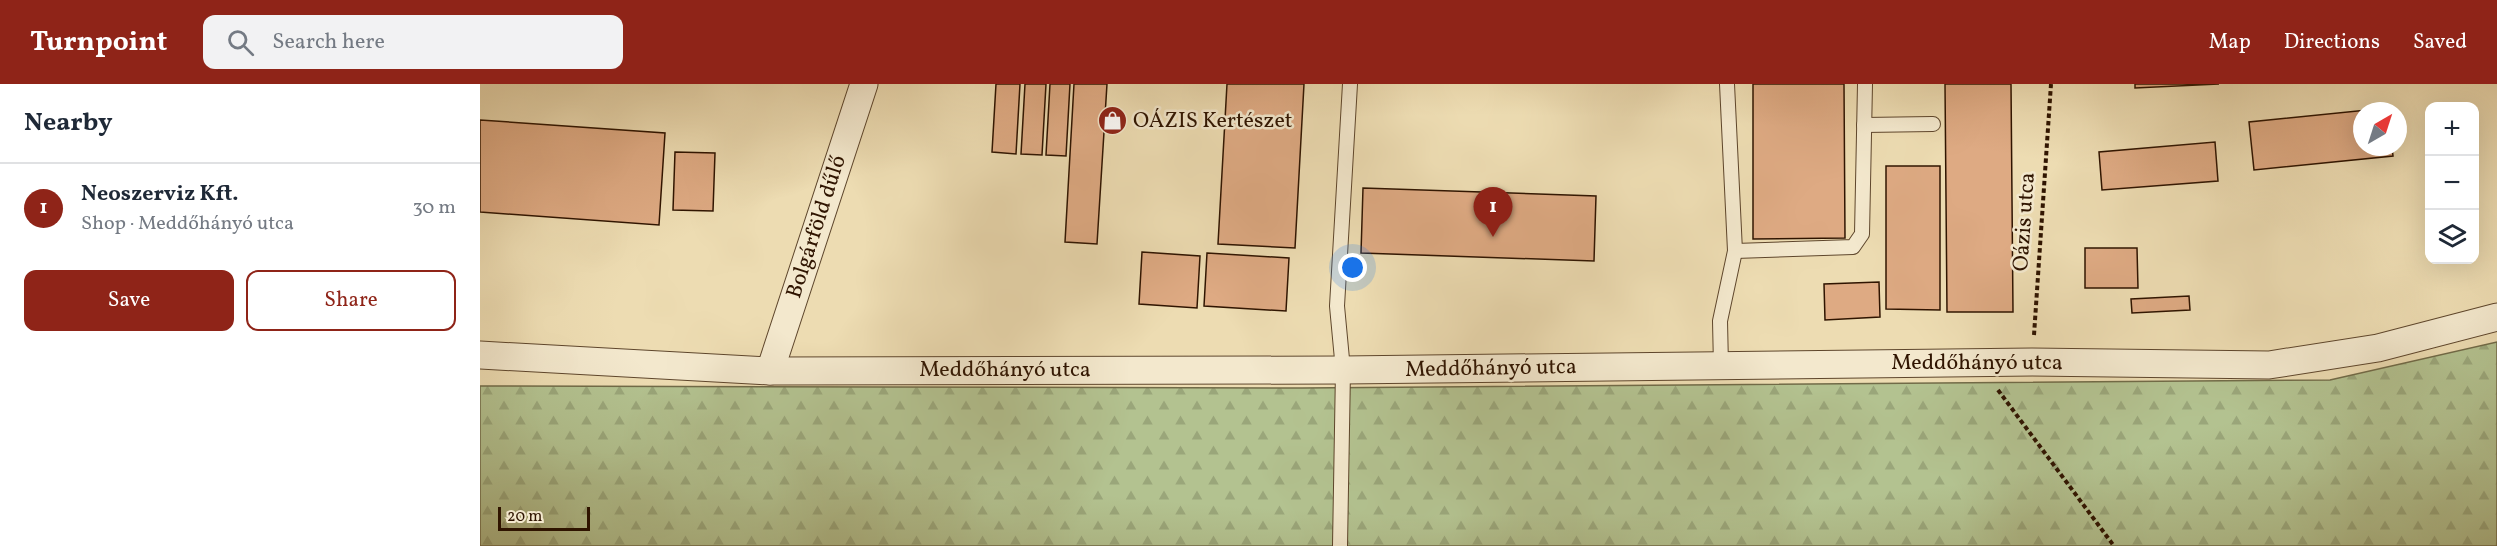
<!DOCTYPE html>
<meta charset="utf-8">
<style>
body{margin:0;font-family:Vollkorn,serif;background:#f2f2f3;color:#1f2937}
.controls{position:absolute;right:18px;top:18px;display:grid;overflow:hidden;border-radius:12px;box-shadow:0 6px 24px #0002}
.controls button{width:54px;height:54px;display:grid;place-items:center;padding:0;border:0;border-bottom:2px solid #e0e1e3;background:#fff;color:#1f2937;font:30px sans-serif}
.compass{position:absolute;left:1873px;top:18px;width:54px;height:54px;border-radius:50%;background:#fff;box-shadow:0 6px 24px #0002;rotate:39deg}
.scale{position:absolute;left:18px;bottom:15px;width:92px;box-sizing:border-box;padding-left:6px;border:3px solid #2f1400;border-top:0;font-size:16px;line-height:21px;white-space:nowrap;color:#2f1400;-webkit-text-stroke:4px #f3e8cd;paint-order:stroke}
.you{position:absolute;left:873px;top:184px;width:21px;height:21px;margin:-15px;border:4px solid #fff;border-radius:50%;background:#1a73e8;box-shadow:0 0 0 9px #1a73e833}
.badge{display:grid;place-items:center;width:39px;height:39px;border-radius:50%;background:#8f2418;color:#fff;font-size:20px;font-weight:700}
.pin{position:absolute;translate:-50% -50px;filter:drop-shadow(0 2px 3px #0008)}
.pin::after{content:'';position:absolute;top:32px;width:21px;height:18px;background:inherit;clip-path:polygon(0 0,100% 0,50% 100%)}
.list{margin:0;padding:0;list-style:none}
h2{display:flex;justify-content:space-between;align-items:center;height:78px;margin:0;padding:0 24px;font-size:26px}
h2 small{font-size:20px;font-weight:400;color:#747a83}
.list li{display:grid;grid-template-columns:39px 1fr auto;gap:18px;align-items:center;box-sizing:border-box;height:90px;padding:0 24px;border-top:2px solid #e0e1e3}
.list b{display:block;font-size:22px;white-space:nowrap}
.list p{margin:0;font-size:20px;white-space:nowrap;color:#747a83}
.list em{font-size:20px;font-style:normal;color:#747a83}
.actions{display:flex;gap:12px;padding:18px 24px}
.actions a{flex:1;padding:14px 0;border:2px solid #8f2418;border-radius:12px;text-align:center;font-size:21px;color:#8f2418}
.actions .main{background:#8f2418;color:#fff}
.icon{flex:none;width:33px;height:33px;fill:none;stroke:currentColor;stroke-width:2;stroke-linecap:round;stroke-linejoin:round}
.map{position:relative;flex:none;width:2017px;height:462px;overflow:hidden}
header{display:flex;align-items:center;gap:36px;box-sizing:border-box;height:84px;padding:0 30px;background:#8f2418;color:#fff}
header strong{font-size:28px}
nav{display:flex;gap:33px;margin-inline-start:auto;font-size:21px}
.search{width:420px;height:54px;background:#f2f2f3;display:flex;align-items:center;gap:15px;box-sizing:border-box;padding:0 21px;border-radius:12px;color:#747a83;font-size:22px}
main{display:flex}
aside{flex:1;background:#fff}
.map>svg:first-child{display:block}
.forest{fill:url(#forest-firs);stroke:#716b48;stroke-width:1.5}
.building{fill:#deaa83;stroke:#2f1400;stroke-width:1.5}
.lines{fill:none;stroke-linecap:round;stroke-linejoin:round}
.service-casing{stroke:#5e462c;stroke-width:16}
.minor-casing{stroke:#5e462c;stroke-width:29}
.path{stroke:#2f1400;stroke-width:4;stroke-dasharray:4.5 3;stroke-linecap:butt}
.service{stroke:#f3e8cd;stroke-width:14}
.minor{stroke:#f3e8cd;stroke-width:27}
.labels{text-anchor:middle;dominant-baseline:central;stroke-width:5;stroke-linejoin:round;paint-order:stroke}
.poi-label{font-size:22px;fill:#2f1400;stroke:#f3e8cd;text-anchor:start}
.street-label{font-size:22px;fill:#2f1400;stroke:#f3e8cd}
</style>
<header>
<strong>Turnpoint</strong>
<div class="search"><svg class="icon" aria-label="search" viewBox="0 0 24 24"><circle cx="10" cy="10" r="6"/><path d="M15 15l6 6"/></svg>Search here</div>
<nav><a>Map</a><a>Directions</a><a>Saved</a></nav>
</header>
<main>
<aside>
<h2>Nearby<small></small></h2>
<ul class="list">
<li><span class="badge">1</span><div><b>Neoszerviz Kft.</b><p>Shop · Meddőhányó utca</p></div><em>30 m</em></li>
</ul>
<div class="actions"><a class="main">Save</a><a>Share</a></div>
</aside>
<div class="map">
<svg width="2017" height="462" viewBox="0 0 2017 462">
<defs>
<pattern id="forest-firs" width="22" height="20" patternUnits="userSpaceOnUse" patternTransform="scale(1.5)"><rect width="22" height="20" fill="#b3c290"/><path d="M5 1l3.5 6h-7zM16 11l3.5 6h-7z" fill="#9aa67a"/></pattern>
</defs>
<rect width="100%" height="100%" fill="#eddcb2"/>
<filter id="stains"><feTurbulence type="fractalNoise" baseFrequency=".00333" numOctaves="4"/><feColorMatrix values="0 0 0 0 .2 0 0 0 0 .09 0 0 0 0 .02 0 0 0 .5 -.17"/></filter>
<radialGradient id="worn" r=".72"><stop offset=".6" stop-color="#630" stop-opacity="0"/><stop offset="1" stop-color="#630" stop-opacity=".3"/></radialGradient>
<!-- forest -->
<path class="forest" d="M2017,258V462H0V302L822,304L1850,296Z"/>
<!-- building -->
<g class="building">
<path d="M516,0H540L536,70L512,68Z"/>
<path d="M545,0H566L562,71L541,70Z"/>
<path d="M570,0H590L586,72L566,71Z"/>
<path d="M594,0H627L617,160L585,158Z"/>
<path d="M747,0H824L815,164L738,160Z"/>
<path d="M1273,0H1364L1365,154L1273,155Z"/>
<path d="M1465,0H1531L1533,228H1467Z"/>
<path d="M1655,0H1739L1655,4Z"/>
<path d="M1907,24L1908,27H1882V63H1912L1913,72L1774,86L1769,38Z"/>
<path d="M0,36L185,49L179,141L0,128Z"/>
<path d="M1735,58L1738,97L1622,106L1619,68Z"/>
<path d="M195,68L235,69L233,127L193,126Z"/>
<path d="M1406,82H1460V226L1406,225Z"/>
<path d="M883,104L1116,112L1114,177L881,169Z"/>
<path d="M1605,164H1657L1658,204H1605Z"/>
<path d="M662,168L720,172L717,224L659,220Z"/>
<path d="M727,169L809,174L806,227L724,222Z"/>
<path d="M1399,198L1400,233L1345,236L1344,200Z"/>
<path d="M1709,212L1710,226L1652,229L1651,215Z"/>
</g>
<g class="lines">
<defs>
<g id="service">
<path d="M1384,41L1453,40"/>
<path d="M1255,167L1373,163L1382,150L1385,0"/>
<path d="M1241,282L1240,237L1255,167L1247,0"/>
<path d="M860,462L863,286L857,222L870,0"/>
</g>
<g id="minor">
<path d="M0,271L290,287L863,286L1552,278L1789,281L1898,264L2017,233"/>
<path d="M290,287L384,0"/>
</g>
</defs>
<!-- service casing -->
<use href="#service" class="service-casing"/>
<!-- minor casing -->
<use href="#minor" class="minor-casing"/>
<!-- path -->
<g class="path">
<path d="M1554,251L1571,0"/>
<path d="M1518,306L1634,462"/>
</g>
<!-- service -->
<use href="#service" class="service"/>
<!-- minor -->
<use href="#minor" class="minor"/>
</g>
<!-- icons -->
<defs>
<symbol id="shop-disc" viewBox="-11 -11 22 22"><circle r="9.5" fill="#8f2418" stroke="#f3e8cd"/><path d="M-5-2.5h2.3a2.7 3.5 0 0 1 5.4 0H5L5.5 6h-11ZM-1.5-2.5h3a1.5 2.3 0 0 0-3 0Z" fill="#fff"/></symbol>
</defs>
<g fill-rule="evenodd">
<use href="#shop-disc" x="616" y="20" width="33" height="33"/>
</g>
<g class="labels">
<!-- poi labels -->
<g class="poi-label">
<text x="653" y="37">OÁZIS Kertészet</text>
</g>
<!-- street labels -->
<g class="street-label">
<text transform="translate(1545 138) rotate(-86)">Oázis utca</text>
<text transform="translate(337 143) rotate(-72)">Bolgárföld dűlő</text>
<text x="1497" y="279">Meddőhányó utca</text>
<text transform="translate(1011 285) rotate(-1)">Meddőhányó utca</text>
<text x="525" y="286">Meddőhányó utca</text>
</g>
</g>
<rect width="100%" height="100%" filter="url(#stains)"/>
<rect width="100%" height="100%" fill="url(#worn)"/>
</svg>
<div class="controls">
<button>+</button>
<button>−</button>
<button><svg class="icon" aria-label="layers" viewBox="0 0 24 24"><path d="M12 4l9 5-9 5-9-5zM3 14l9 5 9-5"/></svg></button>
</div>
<svg class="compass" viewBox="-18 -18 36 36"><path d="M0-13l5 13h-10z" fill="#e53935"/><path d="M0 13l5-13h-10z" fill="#747a83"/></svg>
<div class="scale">20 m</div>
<div class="you"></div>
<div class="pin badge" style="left:1013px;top:153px">1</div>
</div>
</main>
